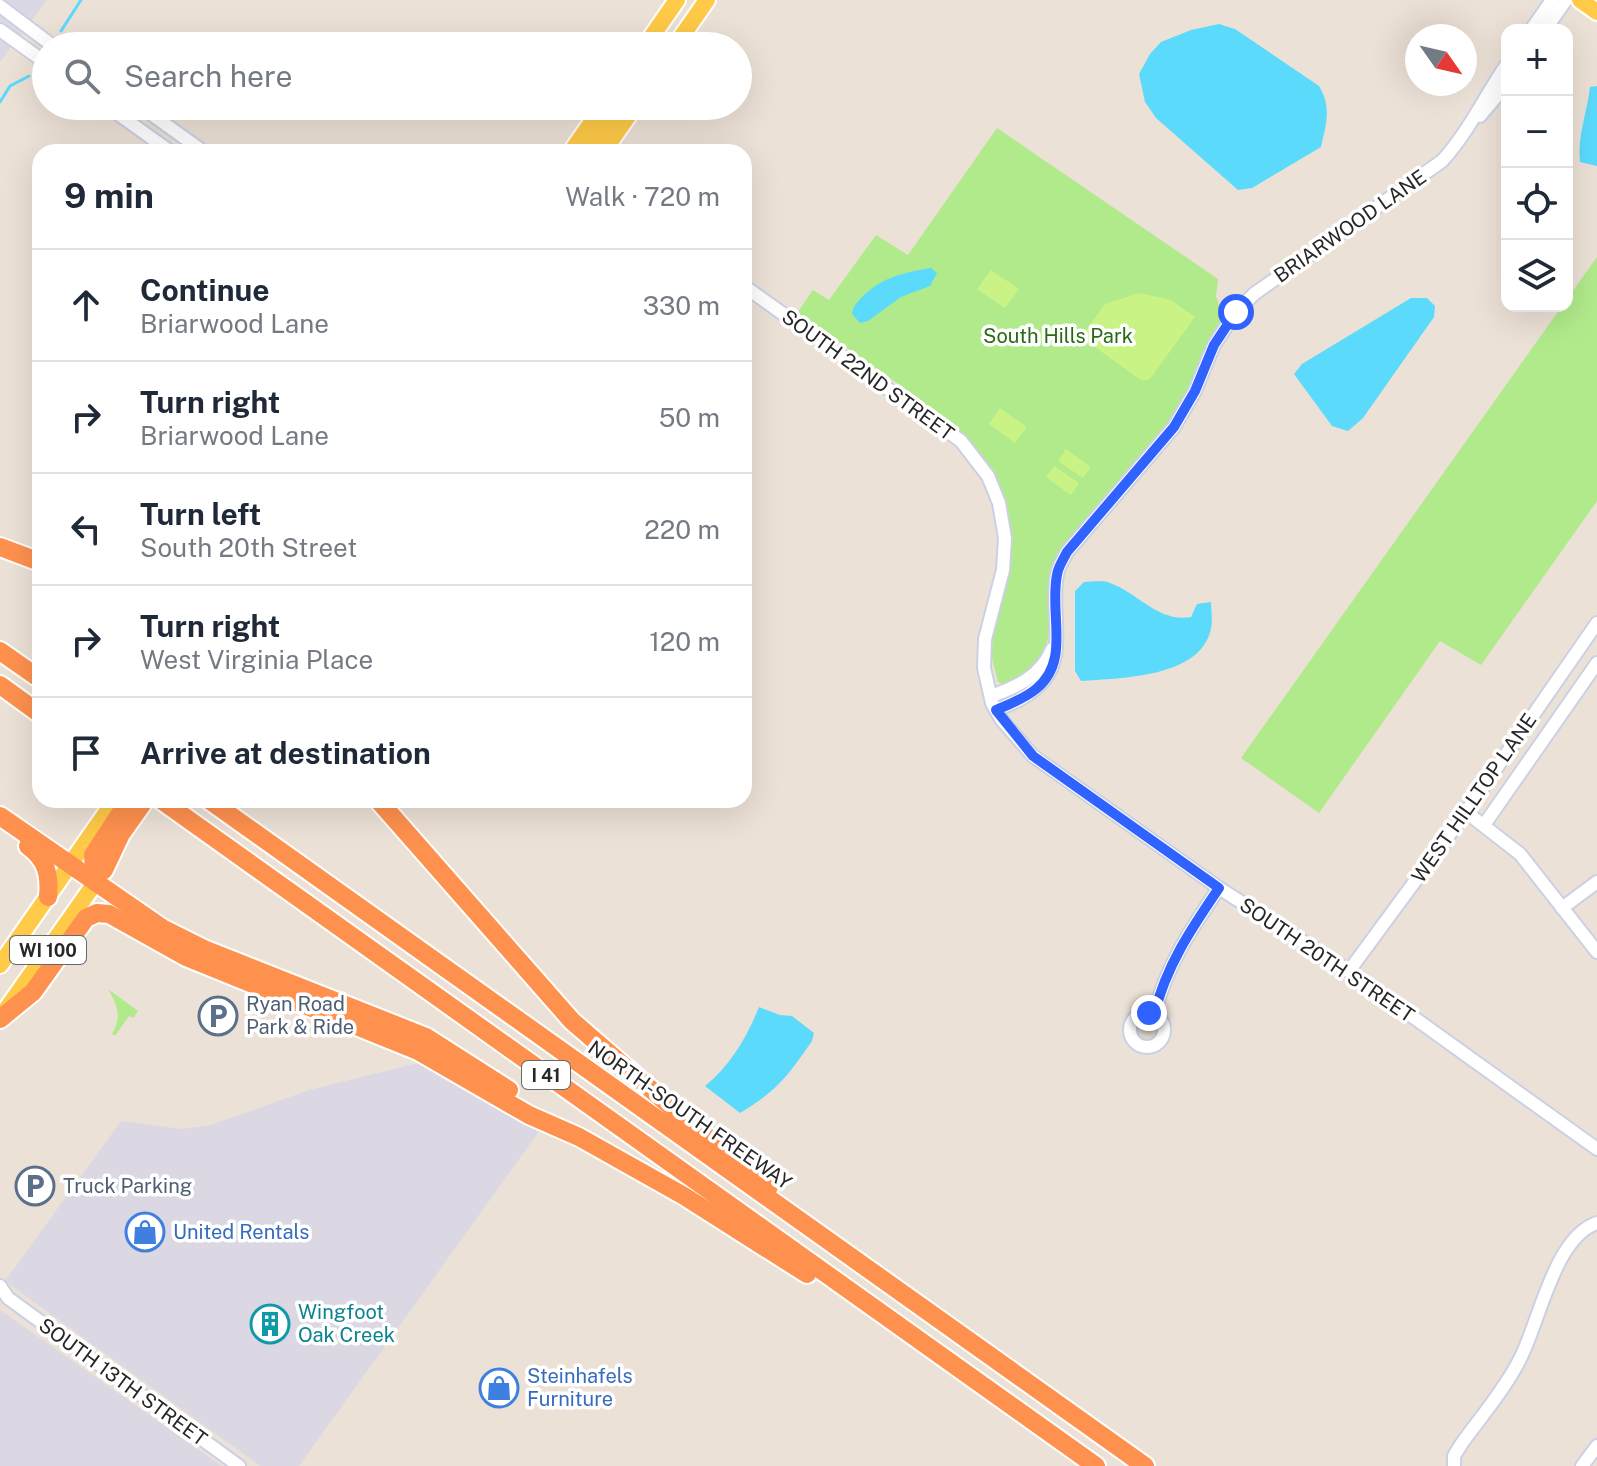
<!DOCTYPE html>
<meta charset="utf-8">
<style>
body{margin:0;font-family:"Public Sans",sans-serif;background:#f6f6f7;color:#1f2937}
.controls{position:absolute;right:24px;top:24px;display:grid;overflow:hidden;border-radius:16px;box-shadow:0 8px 32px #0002}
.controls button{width:72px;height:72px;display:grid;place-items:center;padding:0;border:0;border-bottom:2px solid #e0e1e3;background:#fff;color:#1f2937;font:40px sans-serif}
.compass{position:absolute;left:1405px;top:24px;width:72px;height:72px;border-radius:50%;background:#fff;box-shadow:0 8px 32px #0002;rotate:124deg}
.stop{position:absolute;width:24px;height:24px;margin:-18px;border:6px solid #3062ff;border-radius:50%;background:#fff}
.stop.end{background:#3062ff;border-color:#fff;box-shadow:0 2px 8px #0008}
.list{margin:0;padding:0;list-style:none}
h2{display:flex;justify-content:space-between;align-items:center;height:104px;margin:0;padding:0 32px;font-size:34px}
h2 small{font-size:26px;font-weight:400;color:#747a83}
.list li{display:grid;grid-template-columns:52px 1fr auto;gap:24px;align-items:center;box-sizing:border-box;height:112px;padding:0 32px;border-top:2px solid #e0e1e3}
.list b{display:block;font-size:30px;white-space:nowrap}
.list p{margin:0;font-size:26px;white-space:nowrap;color:#747a83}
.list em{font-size:26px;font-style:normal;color:#747a83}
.icon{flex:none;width:44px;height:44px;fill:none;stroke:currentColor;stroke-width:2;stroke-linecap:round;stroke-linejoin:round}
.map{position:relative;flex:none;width:1597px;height:1466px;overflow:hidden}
.search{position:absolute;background:#fff;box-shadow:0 8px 32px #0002;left:32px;top:32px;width:720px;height:88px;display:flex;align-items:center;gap:20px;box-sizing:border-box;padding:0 28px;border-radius:44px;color:#747a83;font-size:30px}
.panel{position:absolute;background:#fff;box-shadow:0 8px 32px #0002;left:32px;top:144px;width:720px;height:664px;border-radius:24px}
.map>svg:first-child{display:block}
.industrial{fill:#dbd8e3}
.green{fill:#b1ea8b}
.pitch{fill:#caf385}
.water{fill:#5bdafc}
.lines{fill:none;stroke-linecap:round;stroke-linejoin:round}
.stream{stroke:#5bdafc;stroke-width:3}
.minor-casing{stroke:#cbd1e3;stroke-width:16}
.major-casing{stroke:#fff;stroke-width:20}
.highway-casing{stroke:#fff;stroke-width:22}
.minor{stroke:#fff;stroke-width:12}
.major{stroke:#ffca48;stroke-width:16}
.highway{stroke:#ff914e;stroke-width:18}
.route{stroke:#3062ff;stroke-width:10}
.labels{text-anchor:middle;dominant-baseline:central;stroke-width:7;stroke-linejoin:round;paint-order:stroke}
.shield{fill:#fff;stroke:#686868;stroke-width:2}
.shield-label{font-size:18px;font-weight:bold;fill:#272727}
.street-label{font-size:20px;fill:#272727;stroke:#fff}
.park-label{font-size:20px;fill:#286a11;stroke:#fff}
.service-label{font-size:20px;fill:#4e5e75;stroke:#fff;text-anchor:start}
.shop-label{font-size:20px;fill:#366cbe;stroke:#fff;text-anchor:start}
.culture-label{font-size:20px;fill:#0d838f;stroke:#fff;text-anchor:start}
</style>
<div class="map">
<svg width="1597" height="1466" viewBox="0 0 1597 1466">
<rect width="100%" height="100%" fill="#ece1d6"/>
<!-- industrial -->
<g class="industrial">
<path d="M0,0H47L0,62Z"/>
<path d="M422,1062L540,1130L299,1466H260L5,1281L121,1121L182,1129L211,1125L309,1090Z"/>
<path d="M0,1310L222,1466H0Z"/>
</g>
<!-- green -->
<g class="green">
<path d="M997,128L1218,279L1216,296L1224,319L1176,414L1055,560C1045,596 1061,639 1032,669C1026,676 1014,681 1005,685L998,682C995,668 990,655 990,640C991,608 1009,577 1010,545C1012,464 947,419 887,376C857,355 827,334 797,313L813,290L829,300L876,235L908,255Z"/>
<path d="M1597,257V501L1481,665L1440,641L1319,813L1241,758L1562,306H1567V299Z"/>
<path d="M108,989L138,1011L133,1018L129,1016L115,1036L112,1034C123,1016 116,1003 108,989Z"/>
</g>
<!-- pitch -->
<g class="pitch">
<path d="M991,270L1019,289L1005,308L977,289Z"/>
<path d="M1139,293L1171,300L1195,317L1150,379L1142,381L1081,337L1105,304Z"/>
<path d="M1000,408L1027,427L1015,443L989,424Z"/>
<path d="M1066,449L1091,467L1083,478L1058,461Z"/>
<path d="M1054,466L1079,483L1071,495L1046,477Z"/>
</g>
<!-- water -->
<g class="water">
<path d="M1219,24L1235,29L1319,86C1332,107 1326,124 1321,147L1252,188L1238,190L1156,118L1145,102L1139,74L1150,54L1161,42L1191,30Z"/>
<path d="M1597,86V166L1580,162C1577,137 1587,113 1590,87Z"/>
<path d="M931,268L937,273L930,286L901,297L868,321L860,323L852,314C853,306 856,304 861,298C882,277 902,273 931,268Z"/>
<path d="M1411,298H1427L1435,306L1434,317L1363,418L1348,431L1332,426L1294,374L1302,364Z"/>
<path d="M1084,582C1092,582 1103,580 1110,583C1138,593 1159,623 1191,617L1197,604L1211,602C1211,610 1213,620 1211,628C1202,678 1120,678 1081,681L1075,671V591Z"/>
<path d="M759,1007L780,1015L792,1016L814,1033L812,1041C787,1077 778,1090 740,1113L705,1086C730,1066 747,1037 759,1007Z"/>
</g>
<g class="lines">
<!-- stream -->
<g class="stream">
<path d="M61,31L81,0"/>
<path d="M0,102L10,86L29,76"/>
</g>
<defs>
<g id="minor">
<path d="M0,6L53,46"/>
<path d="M0,30L46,63"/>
<path d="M1531,30L1552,0"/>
<path d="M1545,30L1566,0"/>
<path d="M107,106L171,152"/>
<path d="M140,106L204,152"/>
<path d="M1480,116L1507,84"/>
<path d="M744,286L961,441L988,476L999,503L1005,538L1003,570L985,639L984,668L992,703L1001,719L1033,756L1219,888L1349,971L1597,1149"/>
<path d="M991,696C1017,687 1041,676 1052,649"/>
<path d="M996,710C1010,704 1024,699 1035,689C1071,661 1049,614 1057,575C1058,567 1063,560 1067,552L1174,427L1195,391L1214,345L1236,312L1254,294L1442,161C1468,133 1485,96 1507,64"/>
<path d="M1466,812L1520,854L1597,952"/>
<path d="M1484,825L1597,663"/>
<path d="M1562,908L1597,882"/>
<path d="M1349,971L1466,812L1597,623"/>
<circle cx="1147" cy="1030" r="17"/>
<path d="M1154,1015C1166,966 1191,929 1219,888"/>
<path d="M0,1286L8,1298L239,1466"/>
<path d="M1454,1466V1456L1462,1443C1481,1417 1504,1390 1519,1361C1539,1324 1554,1237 1597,1223"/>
<path d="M1582,1466L1597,1446"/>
</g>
<g id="major">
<path d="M1580,0L1597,12"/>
<path d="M645,46L677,0"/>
<path d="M675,46L707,0"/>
<path d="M571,152L603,106"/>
<path d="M587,152L618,106"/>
<path d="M603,152L635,106"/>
<path d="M0,965L115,800"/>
<path d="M5,1011L102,873"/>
</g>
<g id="highway">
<path d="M0,547L40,562"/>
<path d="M0,651L40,679"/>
<path d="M0,685L40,714"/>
<path d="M161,800L1096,1466"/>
<path d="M209,800L1145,1466"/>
<path d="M378,800L572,1021L684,1118L769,1187"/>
<path d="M0,816L162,928L204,949L426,1037L509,1090"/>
<path d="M28,846C47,860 50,875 48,897"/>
<path d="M104,870L121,834L145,800"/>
<path d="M95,882L93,855L129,800"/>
<path d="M0,1019L33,992L86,918L97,913L109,914L186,957L418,1051L529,1115L579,1137L684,1196L807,1274"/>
</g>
</defs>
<!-- minor casing -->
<use href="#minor" class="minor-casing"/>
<!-- major casing -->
<use href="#major" class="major-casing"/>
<!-- highway casing -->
<use href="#highway" class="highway-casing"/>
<!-- minor -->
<use href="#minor" class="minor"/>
<!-- major -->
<use href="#major" class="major"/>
<!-- highway -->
<use href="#highway" class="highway"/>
</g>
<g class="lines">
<!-- route -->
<path class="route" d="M1149,1013L1154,1015C1166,966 1191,929 1219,888L1033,756L996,710C1010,704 1024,699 1036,689C1071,661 1049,614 1057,575C1058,567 1063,560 1067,552L1174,427L1195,391L1214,345L1236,312"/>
</g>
<!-- icons -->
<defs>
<symbol id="parking-ring" viewBox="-11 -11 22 22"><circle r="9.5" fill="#fff" stroke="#5c6f8a" stroke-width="1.5"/><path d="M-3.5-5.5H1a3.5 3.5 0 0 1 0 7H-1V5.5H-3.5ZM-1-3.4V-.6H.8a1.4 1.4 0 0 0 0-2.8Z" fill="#5c6f8a"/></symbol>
<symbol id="shop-ring" viewBox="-11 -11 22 22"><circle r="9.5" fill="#fff" stroke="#3f7fe0" stroke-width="1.5"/><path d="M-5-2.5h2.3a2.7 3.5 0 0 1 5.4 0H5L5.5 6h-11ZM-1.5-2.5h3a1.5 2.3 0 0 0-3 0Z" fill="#3f7fe0"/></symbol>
<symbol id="building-ring" viewBox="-11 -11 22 22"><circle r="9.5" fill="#fff" stroke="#0f9aa8" stroke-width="1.5"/><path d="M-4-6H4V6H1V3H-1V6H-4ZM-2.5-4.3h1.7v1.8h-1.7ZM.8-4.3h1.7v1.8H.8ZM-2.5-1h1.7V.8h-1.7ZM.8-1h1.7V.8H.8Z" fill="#0f9aa8"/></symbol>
</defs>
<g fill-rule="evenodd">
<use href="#parking-ring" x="196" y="994" width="44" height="44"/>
<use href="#parking-ring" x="13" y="1164" width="44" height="44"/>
<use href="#shop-ring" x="123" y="1210" width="44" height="44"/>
<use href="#building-ring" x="248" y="1302" width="44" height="44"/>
<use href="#shop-ring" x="477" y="1366" width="44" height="44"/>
</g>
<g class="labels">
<!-- shield labels -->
<g class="shield">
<rect x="10" y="936" width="76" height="28" rx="6"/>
<rect x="522" y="1061" width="48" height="28" rx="6"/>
</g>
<g class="shield-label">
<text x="48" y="950">WI 100</text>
<text x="546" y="1075">I 41</text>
</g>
<!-- street labels -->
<g class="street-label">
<text transform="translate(1350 226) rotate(-35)">BRIARWOOD LANE</text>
<text transform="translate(868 375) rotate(36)">SOUTH 22ND STREET</text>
<text transform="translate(1474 798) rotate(-55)">WEST HILLTOP LANE</text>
<text transform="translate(1327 960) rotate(34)">SOUTH 20TH STREET</text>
<text transform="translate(690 1115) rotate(35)">NORTH-SOUTH FREEWAY</text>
<text transform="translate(123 1382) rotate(36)">SOUTH 13TH STREET</text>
</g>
<!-- park labels -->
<g class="park-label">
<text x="1058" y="336">South Hills Park</text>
</g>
<!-- service labels -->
<g class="service-label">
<text x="246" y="1004">Ryan Road<tspan x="246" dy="23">Park &amp; Ride</tspan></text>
<text x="63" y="1186">Truck Parking</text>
</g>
<!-- shop labels -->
<g class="shop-label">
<text x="173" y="1232">United Rentals</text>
<text x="527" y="1376">Steinhafels<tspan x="527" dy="23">Furniture</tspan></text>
</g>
<!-- culture labels -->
<g class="culture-label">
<text x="298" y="1312">Wingfoot<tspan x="298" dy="23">Oak Creek</tspan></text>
</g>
</g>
</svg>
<div class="controls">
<button>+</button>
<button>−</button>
<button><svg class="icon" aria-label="locate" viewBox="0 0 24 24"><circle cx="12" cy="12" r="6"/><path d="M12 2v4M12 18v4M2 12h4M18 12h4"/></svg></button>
<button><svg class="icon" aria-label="layers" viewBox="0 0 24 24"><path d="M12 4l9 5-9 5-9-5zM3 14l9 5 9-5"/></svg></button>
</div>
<svg class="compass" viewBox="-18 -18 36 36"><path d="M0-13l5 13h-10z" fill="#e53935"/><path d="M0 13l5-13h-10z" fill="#747a83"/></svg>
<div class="stop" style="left:1236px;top:312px"></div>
<div class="stop end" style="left:1149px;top:1013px"></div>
<div class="search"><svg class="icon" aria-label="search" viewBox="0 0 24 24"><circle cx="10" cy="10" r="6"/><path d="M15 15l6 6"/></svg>Search here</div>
<section class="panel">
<h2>9 min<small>Walk · 720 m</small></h2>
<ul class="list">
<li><svg class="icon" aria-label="ahead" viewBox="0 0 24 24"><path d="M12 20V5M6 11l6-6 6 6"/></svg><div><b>Continue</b><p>Briarwood Lane</p></div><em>330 m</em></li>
<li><svg class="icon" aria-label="right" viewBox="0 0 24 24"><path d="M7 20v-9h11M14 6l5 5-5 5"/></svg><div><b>Turn right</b><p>Briarwood Lane</p></div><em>50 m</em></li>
<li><svg class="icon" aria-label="left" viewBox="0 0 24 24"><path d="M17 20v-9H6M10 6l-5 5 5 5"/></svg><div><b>Turn left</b><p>South 20th Street</p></div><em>220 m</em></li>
<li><svg class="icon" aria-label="right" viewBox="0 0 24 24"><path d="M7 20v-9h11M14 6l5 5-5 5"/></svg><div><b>Turn right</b><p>West Virginia Place</p></div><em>120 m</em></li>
<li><svg class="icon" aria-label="arrive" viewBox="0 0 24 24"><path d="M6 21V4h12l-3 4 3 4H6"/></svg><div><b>Arrive at destination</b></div></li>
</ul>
</section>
</div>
